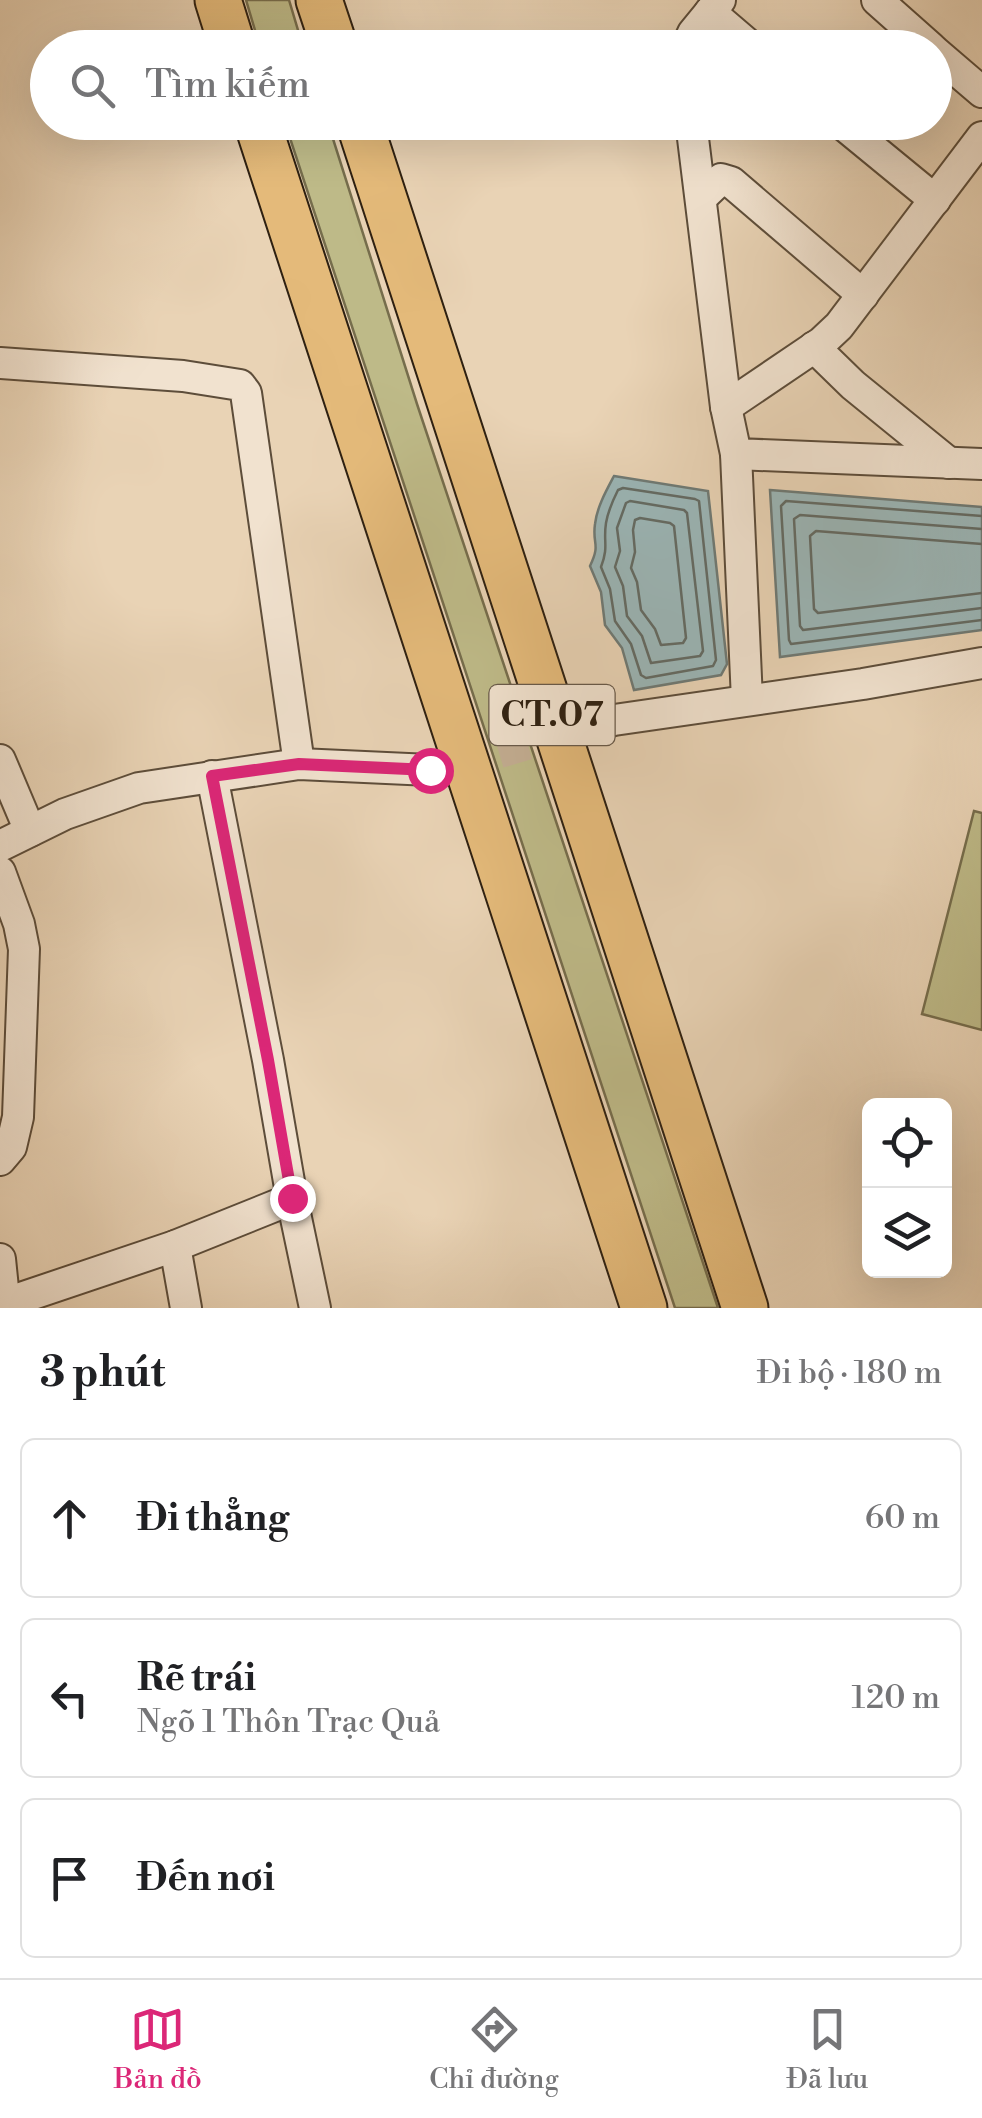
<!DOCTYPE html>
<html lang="vi">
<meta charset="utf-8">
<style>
body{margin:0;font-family:"Libre Bodoni",serif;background:#f6f6f6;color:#202124}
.controls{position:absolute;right:30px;bottom:30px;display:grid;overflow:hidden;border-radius:15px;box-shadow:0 10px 40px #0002}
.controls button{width:90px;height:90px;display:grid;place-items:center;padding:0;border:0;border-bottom:2px solid #e0e0e0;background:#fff;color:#202124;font:50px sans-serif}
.stop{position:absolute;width:30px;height:30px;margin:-22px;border:8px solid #db2777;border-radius:50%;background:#fff}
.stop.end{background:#db2777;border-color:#fff;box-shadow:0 2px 10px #0008}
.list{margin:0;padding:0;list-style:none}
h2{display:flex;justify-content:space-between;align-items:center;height:130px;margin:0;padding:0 40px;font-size:42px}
h2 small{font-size:32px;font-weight:400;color:#757577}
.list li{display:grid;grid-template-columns:65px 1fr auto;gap:30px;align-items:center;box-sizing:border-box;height:160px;margin:0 20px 20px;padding:0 20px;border:2px solid #e0e0e0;border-radius:15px}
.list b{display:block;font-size:38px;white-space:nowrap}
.list p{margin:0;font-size:32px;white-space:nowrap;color:#757577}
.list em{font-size:32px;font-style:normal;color:#757577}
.icon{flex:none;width:55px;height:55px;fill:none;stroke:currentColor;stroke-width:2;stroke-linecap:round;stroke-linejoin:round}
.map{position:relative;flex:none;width:982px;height:1308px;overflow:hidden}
.search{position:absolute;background:#fff;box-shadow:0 10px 40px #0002;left:30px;right:30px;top:30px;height:110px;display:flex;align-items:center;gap:25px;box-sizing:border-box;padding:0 35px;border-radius:55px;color:#757577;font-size:38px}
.sheet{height:670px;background:#fff}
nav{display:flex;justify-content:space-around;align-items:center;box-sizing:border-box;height:140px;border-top:2px solid #e0e0e0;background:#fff;font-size:28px;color:#757577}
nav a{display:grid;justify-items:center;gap:5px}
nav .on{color:#db2777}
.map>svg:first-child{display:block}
.green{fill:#beba88;stroke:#766d4c;stroke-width:2.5}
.water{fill:#9bb6b7;stroke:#6f7a75;stroke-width:2.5}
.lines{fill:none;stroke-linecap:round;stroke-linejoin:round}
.shore{stroke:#646b64;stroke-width:2.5}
.minor-tunnel{stroke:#c4af94;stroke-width:30;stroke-dasharray:30 15;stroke-linecap:butt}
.minor-casing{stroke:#5d4d3a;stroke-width:34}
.highway-casing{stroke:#2e2011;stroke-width:49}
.minor{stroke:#f1e2cf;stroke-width:30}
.highway{stroke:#e4ba7a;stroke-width:45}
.route{stroke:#db2777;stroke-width:12}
.labels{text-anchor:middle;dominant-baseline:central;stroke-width:8;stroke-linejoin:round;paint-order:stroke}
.shield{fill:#f1e2cf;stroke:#685a4a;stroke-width:2.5}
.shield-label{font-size:35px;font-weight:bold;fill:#2e2011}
</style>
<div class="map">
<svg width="982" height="1308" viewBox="0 0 982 1308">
<rect width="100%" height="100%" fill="#e9d3b5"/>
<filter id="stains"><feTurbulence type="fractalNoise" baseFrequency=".002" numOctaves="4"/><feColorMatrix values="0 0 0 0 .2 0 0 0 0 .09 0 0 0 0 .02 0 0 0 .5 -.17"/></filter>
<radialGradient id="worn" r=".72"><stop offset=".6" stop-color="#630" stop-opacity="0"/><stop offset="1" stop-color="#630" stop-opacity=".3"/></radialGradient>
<!-- green -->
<g class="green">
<path d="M246,0H289L303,47H260Z"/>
<path d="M285,123H328L417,404L718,1308H675Z"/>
<path d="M974,811L982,813V1030L922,1014Z"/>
</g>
<!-- water -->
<g class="water">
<path d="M614,476L708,491L727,664L721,675L634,690L622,648L605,625L601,592L590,566C601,543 592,545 595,524C597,507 606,491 614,476Z"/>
<path d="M770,490L982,507V630L780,657Z"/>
</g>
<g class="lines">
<!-- shore -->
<g class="shore">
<path d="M623,488L695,499L699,501L716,660L713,666L646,678L641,675L631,644L615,621L610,589L601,567C609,546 603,542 606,523C608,511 613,500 618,490Z"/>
<path d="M630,501L684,510L687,513L703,651L700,656L651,663L642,636L627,616L623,586L615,567L620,551L617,528L626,503Z"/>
<path d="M982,516L786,501L781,506L789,640L791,644L982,620"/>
<path d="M640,518L670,523L674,526L686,638L683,643L661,645L655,629L641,610L637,582L631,568L635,552L633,530L635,520Z"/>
<path d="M982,529L800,515L794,519L800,626L803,630L982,608"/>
<path d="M982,544L816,531L810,536L814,609L818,613L982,593"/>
</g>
<!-- minor-tunnel -->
<path class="minor-tunnel" d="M456,766L574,731"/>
<defs>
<g id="minor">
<path d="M877,0L931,48"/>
<path d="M710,12L752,48"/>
<path d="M686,48L693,33L720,0"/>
<path d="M934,51L982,92"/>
<path d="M691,122L726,407L736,454L982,464"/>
<path d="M840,122L935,200"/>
<path d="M701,198L721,179L731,182L863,295"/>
<path d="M814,347L853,385L949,463"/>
<path d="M0,363L183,376L240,385L246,393L299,764"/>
<path d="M726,407L822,342L839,326L982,137"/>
<path d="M736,454L747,700"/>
<path d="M587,727L614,720L863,684L982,663"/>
<path d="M0,760L30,831"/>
<path d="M212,776L268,1060L292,1199L315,1308"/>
<path d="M0,846L65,814L139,788L299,764L430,770L456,766"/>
<path d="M0,872L19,924L24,949L18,1117L11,1147L0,1160"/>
<path d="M175,1246L186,1308"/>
<path d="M0,1259L5,1308"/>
<path d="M0,1305L175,1246L292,1199"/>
</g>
<g id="highway">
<path d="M218,0L233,48"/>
<path d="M319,0L335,48"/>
<path d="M257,122L644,1308"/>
<path d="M359,122L745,1308"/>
</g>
</defs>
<!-- minor casing -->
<use href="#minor" class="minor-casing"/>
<!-- highway casing -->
<use href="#highway" class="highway-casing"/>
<!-- minor -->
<use href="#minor" class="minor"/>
<!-- highway -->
<use href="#highway" class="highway"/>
</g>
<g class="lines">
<!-- route -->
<path class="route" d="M292,1198L268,1060L212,776L299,764L430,770"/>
</g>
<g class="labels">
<!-- shield labels -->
<rect class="shield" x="489.5" y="685" width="125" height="60" rx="8"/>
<g class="shield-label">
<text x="552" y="715">CT.07</text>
</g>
</g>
<rect width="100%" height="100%" filter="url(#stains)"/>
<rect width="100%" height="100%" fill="url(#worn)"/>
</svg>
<div class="controls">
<button><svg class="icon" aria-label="locate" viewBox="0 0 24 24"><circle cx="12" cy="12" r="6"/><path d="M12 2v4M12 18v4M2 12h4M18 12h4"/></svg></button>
<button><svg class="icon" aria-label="layers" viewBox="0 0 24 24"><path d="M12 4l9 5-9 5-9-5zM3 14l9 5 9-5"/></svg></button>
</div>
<div class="stop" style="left:430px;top:770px"></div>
<div class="stop end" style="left:292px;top:1198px"></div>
<div class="search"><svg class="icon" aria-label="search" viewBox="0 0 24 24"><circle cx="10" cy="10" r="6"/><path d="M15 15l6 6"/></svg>Tìm kiếm</div>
</div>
<section class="sheet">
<h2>3 phút<small>Đi bộ · 180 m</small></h2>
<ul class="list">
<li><svg class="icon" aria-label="ahead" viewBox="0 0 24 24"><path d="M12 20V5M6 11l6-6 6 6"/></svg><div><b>Đi thẳng</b></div><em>60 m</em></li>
<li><svg class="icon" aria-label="left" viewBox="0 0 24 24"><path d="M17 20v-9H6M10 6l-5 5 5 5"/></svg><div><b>Rẽ trái</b><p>Ngõ 1 Thôn Trạc Quả</p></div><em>120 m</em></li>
<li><svg class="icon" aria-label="arrive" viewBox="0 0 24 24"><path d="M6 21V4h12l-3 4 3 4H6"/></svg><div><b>Đến nơi</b></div></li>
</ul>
</section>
<nav>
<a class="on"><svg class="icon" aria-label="map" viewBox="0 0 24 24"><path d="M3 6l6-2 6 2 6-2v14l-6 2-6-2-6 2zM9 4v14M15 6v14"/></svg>Bản đồ</a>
<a><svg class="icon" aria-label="directions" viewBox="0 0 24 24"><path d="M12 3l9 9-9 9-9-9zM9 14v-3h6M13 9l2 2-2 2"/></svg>Chỉ đường</a>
<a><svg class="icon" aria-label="saved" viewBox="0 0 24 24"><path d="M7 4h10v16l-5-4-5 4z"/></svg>Đã lưu</a>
</nav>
